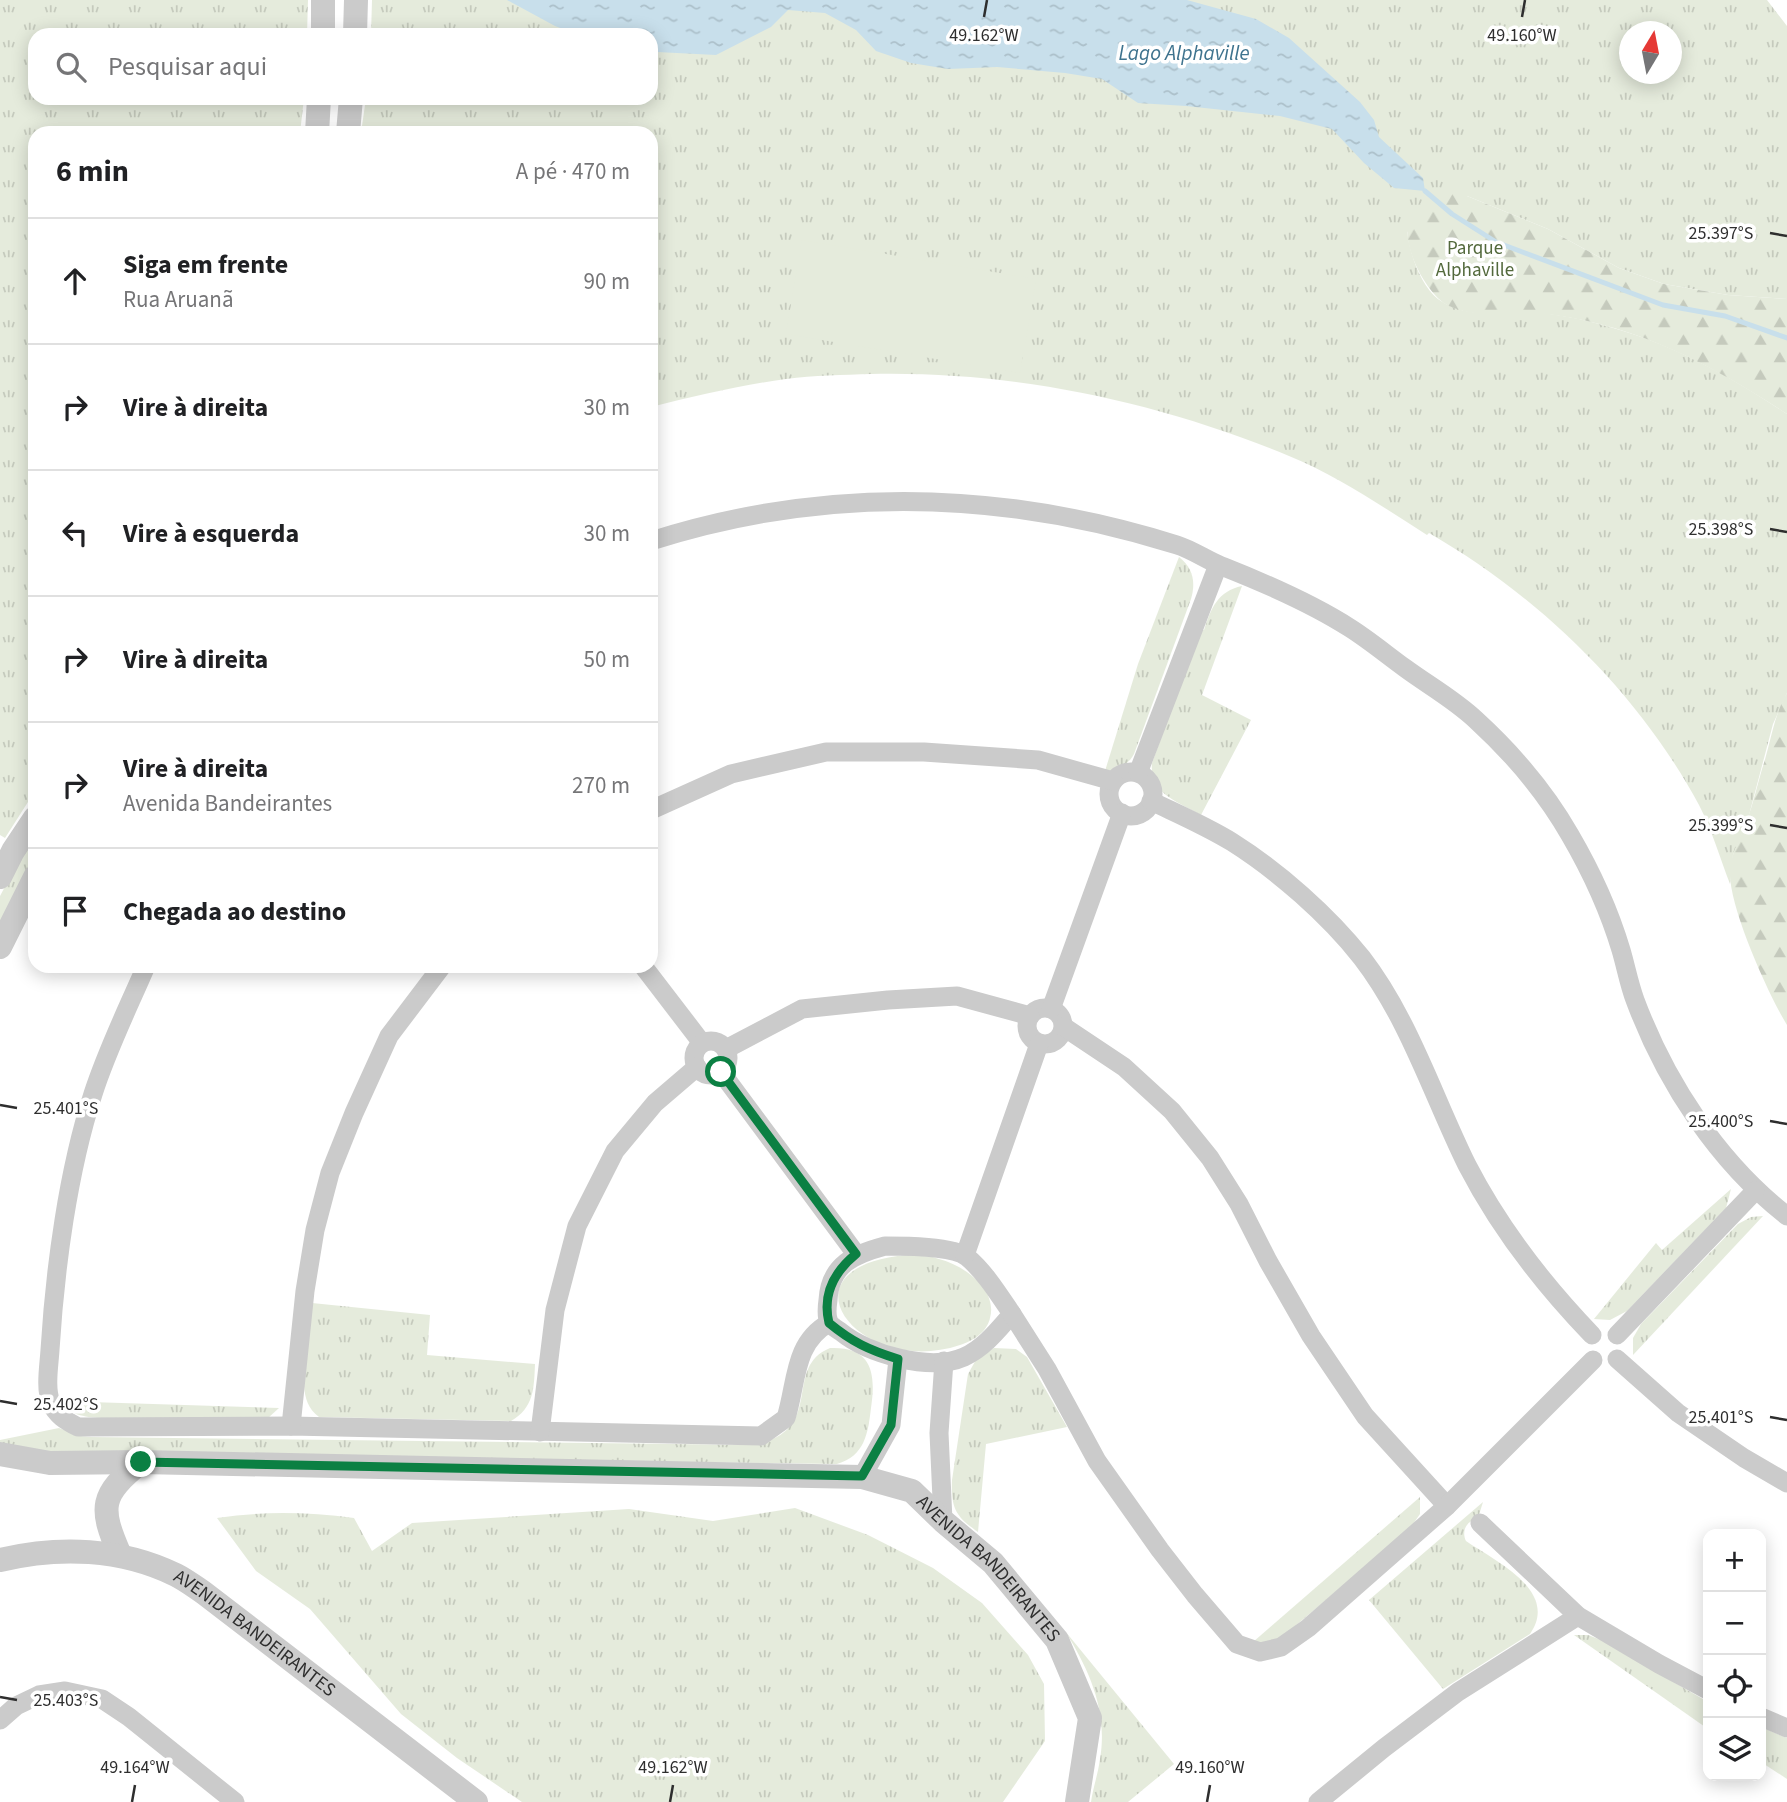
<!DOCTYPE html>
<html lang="pt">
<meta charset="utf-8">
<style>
body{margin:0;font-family:"Source Sans 3",sans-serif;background:#f6f6f6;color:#202124}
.controls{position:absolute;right:21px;bottom:21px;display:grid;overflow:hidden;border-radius:14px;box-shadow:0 4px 18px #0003}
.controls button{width:63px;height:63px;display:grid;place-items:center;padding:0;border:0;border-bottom:2px solid #e0e0e0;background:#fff;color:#202124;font:35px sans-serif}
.compass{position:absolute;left:1619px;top:21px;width:63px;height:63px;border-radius:50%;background:#fff;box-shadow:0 4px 18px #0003;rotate:10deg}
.stop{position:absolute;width:21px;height:21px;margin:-16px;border:5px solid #0b8043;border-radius:50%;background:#fff}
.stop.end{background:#0b8043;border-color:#fff;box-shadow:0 2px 7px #0008}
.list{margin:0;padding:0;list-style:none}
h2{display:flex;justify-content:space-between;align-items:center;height:91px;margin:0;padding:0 28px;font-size:30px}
h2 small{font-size:23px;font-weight:400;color:#757577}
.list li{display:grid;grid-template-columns:46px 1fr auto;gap:21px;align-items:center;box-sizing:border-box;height:126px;padding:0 28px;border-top:2px solid #e0e0e0}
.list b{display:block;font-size:26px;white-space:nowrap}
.list p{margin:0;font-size:23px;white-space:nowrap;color:#757577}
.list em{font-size:23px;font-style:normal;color:#757577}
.icon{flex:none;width:38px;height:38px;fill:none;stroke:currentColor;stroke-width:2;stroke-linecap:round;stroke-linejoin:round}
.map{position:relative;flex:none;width:1787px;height:1802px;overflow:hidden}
.search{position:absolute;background:#fff;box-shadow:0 4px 18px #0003;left:28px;top:28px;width:630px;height:77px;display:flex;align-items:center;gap:18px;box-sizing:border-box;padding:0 24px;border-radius:21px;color:#757577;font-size:26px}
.panel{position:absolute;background:#fff;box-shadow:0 4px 18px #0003;left:28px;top:126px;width:630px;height:847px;border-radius:21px}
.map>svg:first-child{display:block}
.grass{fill:url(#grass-tufts);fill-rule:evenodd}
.forest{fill:url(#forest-firs)}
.pitch{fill:#e5ebdc}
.water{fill:url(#water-ripples)}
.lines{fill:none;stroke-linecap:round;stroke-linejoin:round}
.stream{stroke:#c8dfeb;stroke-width:5}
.minor{stroke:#cbcbcb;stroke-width:19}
.tertiary{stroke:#cbcbcb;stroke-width:24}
.route{stroke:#0b8043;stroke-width:9}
.ticks{fill:none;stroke:#2e2e2e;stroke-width:2.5}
.labels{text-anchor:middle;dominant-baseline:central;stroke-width:7;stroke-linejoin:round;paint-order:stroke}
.park-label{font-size:19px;fill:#53693c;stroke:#fff}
.street-label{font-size:19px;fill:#2e2e2e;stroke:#fff}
.water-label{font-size:21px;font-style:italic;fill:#3e738e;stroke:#fff}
.ticks-label{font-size:18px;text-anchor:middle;fill:#2e2e2e;stroke:#fff;stroke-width:7;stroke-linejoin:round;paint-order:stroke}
</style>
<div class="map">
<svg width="1787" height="1802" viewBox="0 0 1787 1802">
<defs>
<pattern id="grass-tufts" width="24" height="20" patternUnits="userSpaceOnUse" patternTransform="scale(1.75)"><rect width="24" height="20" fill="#e5ebdc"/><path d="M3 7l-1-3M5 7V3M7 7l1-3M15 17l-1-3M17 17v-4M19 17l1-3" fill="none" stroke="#c5cabd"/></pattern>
<pattern id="forest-firs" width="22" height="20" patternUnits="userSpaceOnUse" patternTransform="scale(1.75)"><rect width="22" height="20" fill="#e5ebdc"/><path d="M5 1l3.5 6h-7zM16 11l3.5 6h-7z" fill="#c5cabd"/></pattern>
<pattern id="water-ripples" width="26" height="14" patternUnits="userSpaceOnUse" patternTransform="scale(1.75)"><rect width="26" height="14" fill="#c8dfeb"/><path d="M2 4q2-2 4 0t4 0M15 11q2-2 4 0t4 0" fill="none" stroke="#acc0ca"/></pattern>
</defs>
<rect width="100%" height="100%" fill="#fff"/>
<!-- grass -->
<g class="grass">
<path d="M0,0H308L307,35H35V98H304L300,133H35V791L5,838L0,835Z"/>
<path d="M372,0H1767L1787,26V299L1728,295L1664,284L1619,268L1548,229L1467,196L1407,232C1410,253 1420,285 1438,299C1467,320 1499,311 1531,312C1547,313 1563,316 1579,319C1660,337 1719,369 1787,414V693L1773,724L1748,819L1733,855L1730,884C1720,858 1712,830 1699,805C1638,692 1540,597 1429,533L1427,535C1383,507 1338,476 1289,456C1156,401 1015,371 871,374C843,375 814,375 786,379C741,385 695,396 651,407V133H361L366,98H651V35H371ZM1630,32H1672V74H1630Z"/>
<path d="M1179,557C1193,568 1196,582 1191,599L1134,754C1129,764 1117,771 1105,771L1138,664Z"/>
<path d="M1242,586L1202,695L1251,720L1201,815C1179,802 1149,794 1152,763L1200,629L1204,630C1211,608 1218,591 1242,586Z"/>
<path d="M35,831V855L0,924V896Z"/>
<path d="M1731,1189L1726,1208L1627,1311L1610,1320L1594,1319L1656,1243L1662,1250Z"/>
<path d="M1763,1216L1633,1355V1338L1641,1324L1738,1224L1751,1217Z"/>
<path d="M907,1255C918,1256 929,1255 939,1259C963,1265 998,1289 990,1318C987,1332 973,1341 960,1345C859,1379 773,1267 907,1255Z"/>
<path d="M312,1303L430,1315L427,1355L535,1364C534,1388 534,1408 511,1421L319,1417C308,1409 305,1398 304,1386Z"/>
<path d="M830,1348C873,1346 876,1375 871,1408C868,1433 865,1456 837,1464L182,1456L34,1452L0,1444V1440L59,1428L80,1436L91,1437L753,1445C828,1431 781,1368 830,1348Z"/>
<path d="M994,1348L1016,1349L1027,1357L1067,1427L986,1444L978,1532C955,1516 951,1508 952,1480L968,1374L977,1358Z"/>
<path d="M58,1401L279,1408L268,1418H101C83,1417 71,1415 58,1401Z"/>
<path d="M1420,1497V1514L1409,1530L1281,1638L1272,1643L1253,1642Z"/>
<path d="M1483,1502L1478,1518C1467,1521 1461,1530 1466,1541C1495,1561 1560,1591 1530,1634L1443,1689L1369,1600Z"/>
<path d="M795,1508L868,1535L933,1568L982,1603L1028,1655L1044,1684L1045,1741L1003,1802H522L457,1758L401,1714L310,1609L256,1571L217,1518C263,1511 307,1512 354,1518L372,1551L412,1523L629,1509L713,1521Z"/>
<path d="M1065,1631L1174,1764L1128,1802H1091C1093,1788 1098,1774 1100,1759C1108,1712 1090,1671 1065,1631Z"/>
<path d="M1574,1635H1588L1601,1640L1708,1702V1729Z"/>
<path d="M1761,1727L1787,1738V1779L1761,1762Z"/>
</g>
<!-- forest -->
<g class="forest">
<path d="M1450,192L1467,196L1548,229L1619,268L1664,284L1728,295L1787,299V414C1715,367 1641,327 1554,315C1520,310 1482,321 1449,306C1425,295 1394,234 1413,210C1421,200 1438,195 1450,192Z"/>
<path d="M1787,693V1025C1768,994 1728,905 1730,871C1731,852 1741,837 1747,820C1753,804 1757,786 1762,769C1771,743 1773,717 1787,693Z"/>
</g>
<!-- pitch -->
<path class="pitch" d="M802,240L1036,279L1020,373L786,334Z"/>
<!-- water -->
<path class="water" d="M507,0H1187L1256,19L1289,38L1360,102L1374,120L1379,137L1423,178L1425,191L1394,188L1364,163L1332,129L1280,116L1186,106L1138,103L1102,79L1065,73L997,67L948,69L911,63L876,51L856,30L825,13L788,10L771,27L716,55L657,52H651V35H579L555,26Z"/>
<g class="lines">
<!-- stream -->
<path class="stream" d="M1425,191L1452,214L1496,242L1663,305L1725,316L1787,338"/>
<!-- minor -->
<g class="minor">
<path d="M651,541C827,485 1002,490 1177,545C1193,550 1208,561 1224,567C1267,584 1311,603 1350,628C1369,640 1387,655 1405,668C1428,685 1455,700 1476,720C1512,753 1546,793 1570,835C1591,871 1609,910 1621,950C1626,967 1629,984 1635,1000C1666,1083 1718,1162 1787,1216"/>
<circle cx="1131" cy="794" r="22"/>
<path d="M1138,773L1218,565"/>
<path d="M1151,801C1178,814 1206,826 1232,842C1278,871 1328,915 1362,958C1409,1019 1433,1096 1467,1165C1500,1229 1543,1284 1592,1335"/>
<path d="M651,810L731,774L826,752H924L1038,760L1113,781"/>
<path d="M146,966C128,1008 107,1050 93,1094C68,1171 55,1268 50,1350C49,1366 45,1388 51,1403C56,1415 66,1421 78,1427L291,1426L761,1436L786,1418C797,1383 793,1343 829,1323"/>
<path d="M643,966L702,1043"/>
<circle cx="1045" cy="1026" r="18"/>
<path d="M1051,1009L1122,813"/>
<path d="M1064,1027L1124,1067L1172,1111L1210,1158L1239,1204L1268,1261L1311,1336L1365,1416L1447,1506"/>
<circle cx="711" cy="1058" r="17"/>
<path d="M726,1049L802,1009L888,1000L957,996L1030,1016"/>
<path d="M721,1072L856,1254"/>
<path d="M885,1246C904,1246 953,1246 967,1257C985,1272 999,1295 1012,1314C998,1330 984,1348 964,1357C930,1372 868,1354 841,1332C837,1329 831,1326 829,1322C826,1316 827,1307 828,1300C830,1264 855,1254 885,1246Z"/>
<path d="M965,1255L1039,1044"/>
<path d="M1012,1314L1047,1369L1097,1461L1160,1550L1195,1595L1237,1644L1260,1652L1281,1647L1308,1628L1447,1506L1593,1360"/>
<path d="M1617,1335L1755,1191"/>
<path d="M1617,1359L1678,1413L1744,1458L1787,1483"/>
<path d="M291,1426L305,1291L315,1230L330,1173L354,1113L389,1036L442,966"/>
<path d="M540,1432L555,1310L577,1226L615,1151L655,1103L697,1067"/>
<path d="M862,1477L891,1425L898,1359"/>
<path d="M943,1521L939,1433L944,1361"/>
<path d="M1480,1523L1578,1616L1659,1664L1708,1690"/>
<path d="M1761,1717L1787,1728"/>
<path d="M0,1720L16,1706L39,1695L65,1691L102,1699L129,1717L235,1802"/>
<path d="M1318,1802L1384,1748L1458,1692L1578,1616"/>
</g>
<!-- tertiary -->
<g class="tertiary">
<path d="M323,35V0"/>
<path d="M355,35L356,0"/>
<path d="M317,133L319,98"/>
<path d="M348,133L351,98"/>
<path d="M0,877L13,851L35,818"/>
<path d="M0,947L35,877"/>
<path id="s1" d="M0,1454L50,1463L141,1462L862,1477L912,1491L943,1521L993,1563L1057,1640L1090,1718L1077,1802"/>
<path d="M120,1555C99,1507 100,1495 141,1462"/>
<path id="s2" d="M0,1560C59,1546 121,1548 176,1575C186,1580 195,1587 204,1593L476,1802"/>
</g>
</g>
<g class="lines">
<!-- route -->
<path class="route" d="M141,1462L862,1476L891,1425L898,1359C869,1350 852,1342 829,1323C822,1294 834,1272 856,1254L721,1072"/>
</g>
<!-- ticks -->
<path class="ticks" d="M984,17L987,0M1522,17L1525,0M1770,233L1787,236M1770,529L1787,532M1770,825L1787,828M0,1105L17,1108M1770,1121L1787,1124M0,1401L17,1404M1770,1417L1787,1420M0,1697L17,1700M132,1802L135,1785M670,1802L673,1785M1207,1802L1210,1785"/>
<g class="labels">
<!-- park labels -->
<g class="park-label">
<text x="1475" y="248">Parque<tspan x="1475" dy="22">Alphaville</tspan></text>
</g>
<!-- street labels -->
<g class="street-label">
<text stroke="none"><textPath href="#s1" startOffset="1024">AVENIDA BANDEIRANTES</textPath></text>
<text stroke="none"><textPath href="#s2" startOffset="278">AVENIDA BANDEIRANTES</textPath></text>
</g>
<!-- water labels -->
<g class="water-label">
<text x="1184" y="53">Lago Alphaville</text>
</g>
</g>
<g class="ticks-label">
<text x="984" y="41">49.162°W</text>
<text x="1522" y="41">49.160°W</text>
<text x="1721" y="239">25.397°S</text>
<text x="1721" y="535">25.398°S</text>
<text x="1721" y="831">25.399°S</text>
<text x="66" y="1114">25.401°S</text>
<text x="1721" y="1127">25.400°S</text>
<text x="66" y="1410">25.402°S</text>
<text x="1721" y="1423">25.401°S</text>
<text x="66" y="1706">25.403°S</text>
<text x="135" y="1773">49.164°W</text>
<text x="673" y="1773">49.162°W</text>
<text x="1210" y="1773">49.160°W</text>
</g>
</svg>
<div class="controls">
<button>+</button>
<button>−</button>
<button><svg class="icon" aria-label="locate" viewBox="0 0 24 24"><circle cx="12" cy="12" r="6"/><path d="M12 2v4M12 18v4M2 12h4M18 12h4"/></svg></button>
<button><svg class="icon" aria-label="layers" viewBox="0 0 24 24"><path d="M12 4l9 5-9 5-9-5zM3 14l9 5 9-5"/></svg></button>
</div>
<svg class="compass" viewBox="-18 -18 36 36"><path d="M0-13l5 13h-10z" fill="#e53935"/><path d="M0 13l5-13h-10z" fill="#757577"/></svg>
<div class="stop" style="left:721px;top:1072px"></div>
<div class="stop end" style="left:141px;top:1462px"></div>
<div class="search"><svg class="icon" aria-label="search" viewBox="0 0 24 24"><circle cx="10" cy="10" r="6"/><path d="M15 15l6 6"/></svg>Pesquisar aqui</div>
<section class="panel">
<h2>6 min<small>A pé · 470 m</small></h2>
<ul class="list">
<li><svg class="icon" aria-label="ahead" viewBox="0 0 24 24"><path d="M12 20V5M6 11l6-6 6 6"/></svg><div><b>Siga em frente</b><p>Rua Aruanã</p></div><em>90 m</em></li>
<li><svg class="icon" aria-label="right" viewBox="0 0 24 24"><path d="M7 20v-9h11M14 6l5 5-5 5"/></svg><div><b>Vire à direita</b></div><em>30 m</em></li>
<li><svg class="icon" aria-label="left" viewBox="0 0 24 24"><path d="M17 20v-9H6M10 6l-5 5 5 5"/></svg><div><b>Vire à esquerda</b></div><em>30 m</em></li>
<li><svg class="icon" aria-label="right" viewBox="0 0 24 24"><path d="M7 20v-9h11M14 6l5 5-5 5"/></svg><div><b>Vire à direita</b></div><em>50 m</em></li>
<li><svg class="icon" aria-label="right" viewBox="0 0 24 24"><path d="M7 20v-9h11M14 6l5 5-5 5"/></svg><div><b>Vire à direita</b><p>Avenida Bandeirantes</p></div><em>270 m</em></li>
<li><svg class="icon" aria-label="arrive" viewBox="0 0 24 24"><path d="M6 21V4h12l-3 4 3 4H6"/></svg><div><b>Chegada ao destino</b></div></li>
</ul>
</section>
</div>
